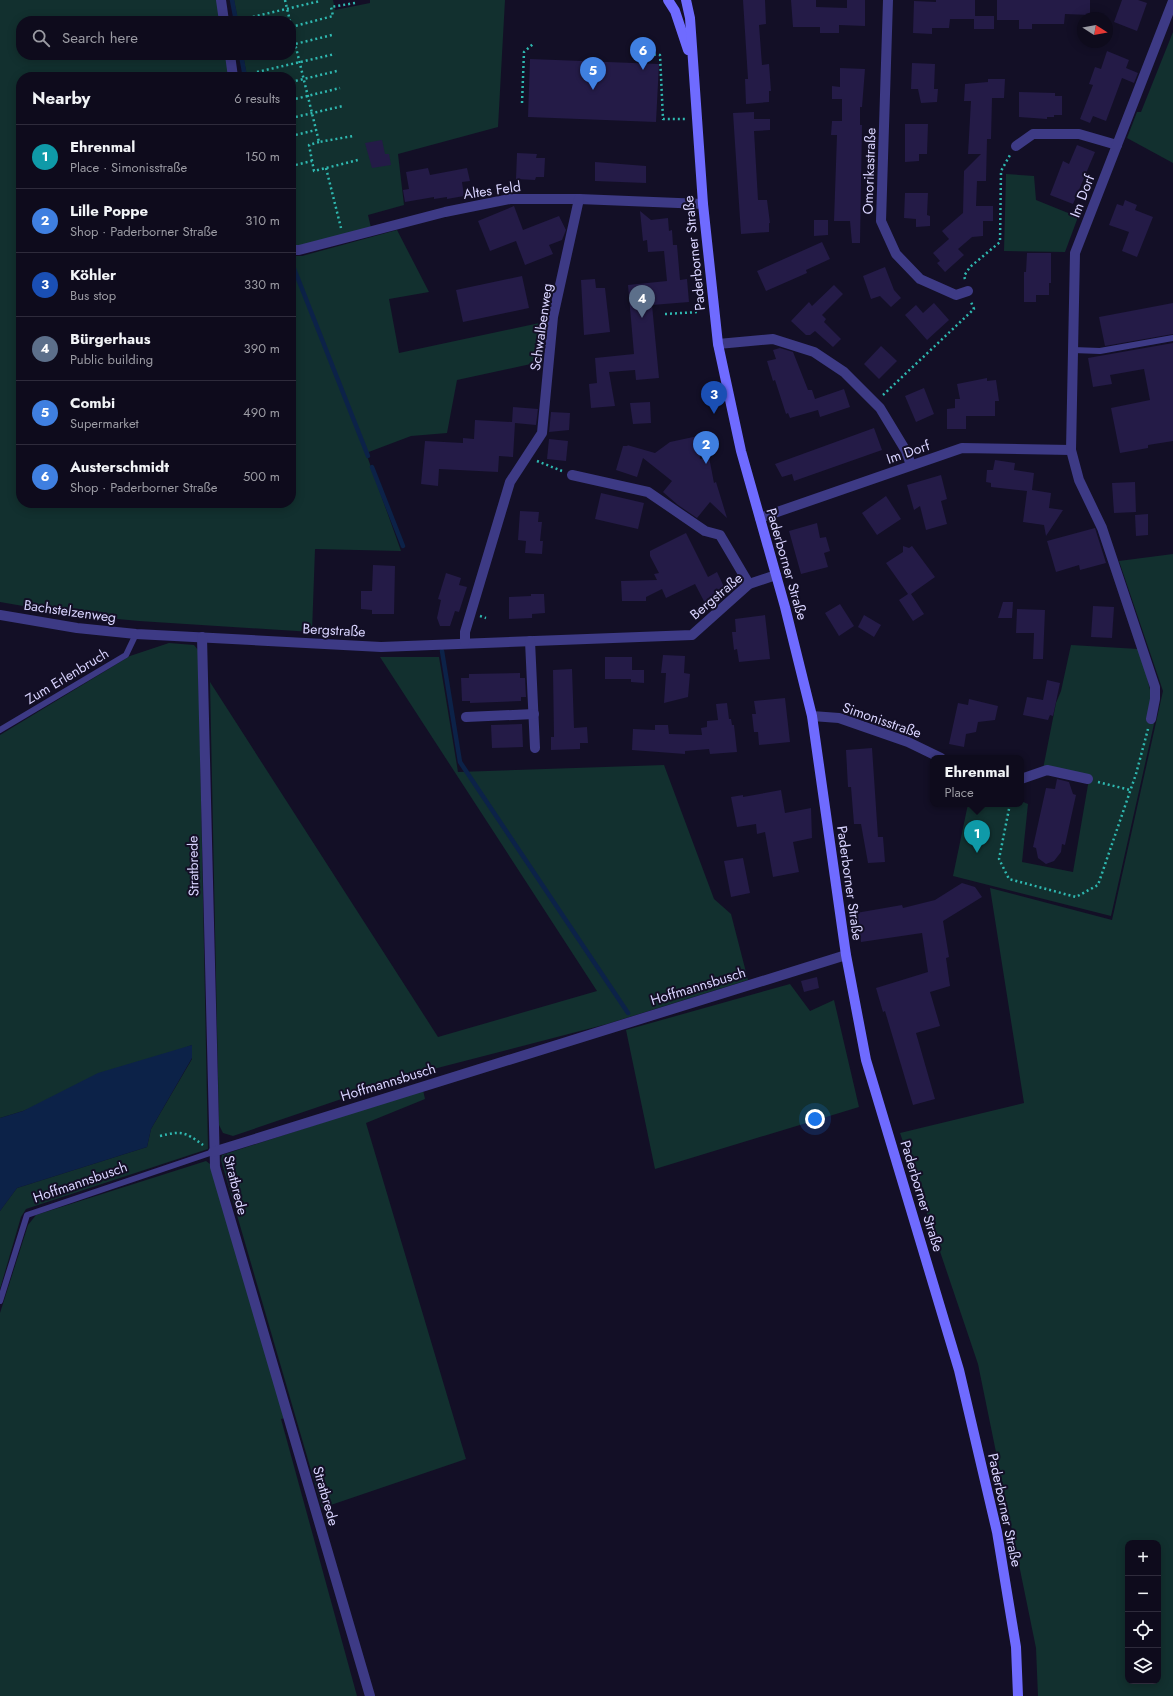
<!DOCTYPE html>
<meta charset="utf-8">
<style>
body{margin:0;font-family:Jost,sans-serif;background:#1c1929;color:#f1f3f6}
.controls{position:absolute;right:12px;bottom:12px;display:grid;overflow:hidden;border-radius:8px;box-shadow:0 2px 10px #0003}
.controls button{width:36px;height:36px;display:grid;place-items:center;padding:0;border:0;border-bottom:1px solid #2e2b3b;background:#0e0b1c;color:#f1f3f6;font:20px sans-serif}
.compass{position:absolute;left:1077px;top:12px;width:36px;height:36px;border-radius:50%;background:#0e0b1c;box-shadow:0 2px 10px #0003;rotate:101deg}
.you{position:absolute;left:815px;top:1119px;width:14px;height:14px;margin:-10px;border:3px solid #fff;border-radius:50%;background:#1a73e8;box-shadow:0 0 0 6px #1a73e833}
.badge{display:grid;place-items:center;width:26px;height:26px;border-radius:50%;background:#d93025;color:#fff;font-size:13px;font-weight:700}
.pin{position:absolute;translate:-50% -33px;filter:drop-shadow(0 1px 2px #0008)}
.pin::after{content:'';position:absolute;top:21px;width:14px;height:12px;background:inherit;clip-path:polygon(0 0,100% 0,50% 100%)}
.popup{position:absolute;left:930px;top:755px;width:94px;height:52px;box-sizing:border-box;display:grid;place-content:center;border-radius:8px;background:#0e0b1c;filter:drop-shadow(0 1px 3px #0005);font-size:13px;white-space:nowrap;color:#9b9ba3}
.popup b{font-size:15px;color:#f1f3f6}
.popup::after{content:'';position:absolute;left:50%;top:100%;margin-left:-8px;border:8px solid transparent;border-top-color:#0e0b1c}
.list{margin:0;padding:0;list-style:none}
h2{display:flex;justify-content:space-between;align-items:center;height:52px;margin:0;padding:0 16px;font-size:17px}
h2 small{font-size:13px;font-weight:400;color:#9b9ba3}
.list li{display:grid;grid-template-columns:26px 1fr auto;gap:12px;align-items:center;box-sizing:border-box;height:64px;padding:0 16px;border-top:1px solid #2e2b3b}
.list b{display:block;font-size:15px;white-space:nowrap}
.list p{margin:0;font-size:13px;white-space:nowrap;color:#9b9ba3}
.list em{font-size:13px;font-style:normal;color:#9b9ba3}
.icon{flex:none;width:22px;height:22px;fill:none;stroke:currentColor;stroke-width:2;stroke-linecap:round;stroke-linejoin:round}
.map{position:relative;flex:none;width:1173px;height:1696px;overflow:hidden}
.search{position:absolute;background:#0e0b1c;box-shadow:0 2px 10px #0003;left:16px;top:16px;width:280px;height:44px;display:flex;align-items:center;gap:10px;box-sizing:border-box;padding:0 14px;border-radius:16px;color:#9b9ba3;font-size:15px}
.panel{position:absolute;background:#0e0b1c;box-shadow:0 2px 10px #0003;left:16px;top:72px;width:280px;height:436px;border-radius:16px}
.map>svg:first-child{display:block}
.green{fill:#12302f;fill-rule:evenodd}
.water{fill:#0c2248}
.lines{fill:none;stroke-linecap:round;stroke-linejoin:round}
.stream{stroke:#0c2248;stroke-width:4.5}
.building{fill:#241b47}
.path{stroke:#2fb8b0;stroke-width:2.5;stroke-dasharray:2 3;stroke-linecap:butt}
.service{stroke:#3d3a85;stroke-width:6}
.minor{stroke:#3d3a85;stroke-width:10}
.secondary{stroke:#6f6bff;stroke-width:10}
.labels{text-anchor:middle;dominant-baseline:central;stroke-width:4;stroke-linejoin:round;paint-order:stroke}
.street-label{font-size:14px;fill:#d9d4ff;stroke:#130f26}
</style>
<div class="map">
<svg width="1173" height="1696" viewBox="0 0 1173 1696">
<rect width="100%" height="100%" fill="#130f26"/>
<!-- green -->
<g class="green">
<path d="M0,0H217L221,21H21V55H226L230,77H21V503H291V256H302L397,230L429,292L389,299L399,353L544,322L540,362L457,380L447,433L411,436L366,453L401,551L315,549L312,632L139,621L75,615L0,602Z"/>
<path d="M234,0H333L335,10L370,3V0H505L498,127L398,154L404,205L368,215L371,228L300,247L291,243V77H247L243,55H291V21H238Z"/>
<path d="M1173,32V163L1127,138L1137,112H1141Z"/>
<path d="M1006,174L1034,176L1036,200L1078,217L1065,252L1004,251Z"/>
<path d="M1173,554V1696H1038L1036,1648L978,1364L900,1133L1024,1103L990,888L1112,920L1163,691L1119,561ZM1128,1543H1158V1681H1128Z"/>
<path d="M169,643L194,645L198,650L208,1149L26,1209L21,1217L0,1289V1211L17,1188L147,1147L151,1129L192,1059V1045L23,1111L0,1118V735L130,656Z"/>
<path d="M1071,645L1138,649L1146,673L1156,715L1111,916L953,876L968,804H1021V801L1028,804L1022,862L1073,872L1089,779L1043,769L1056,703L1061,691Z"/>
<path d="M380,657H439L458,772L664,765L714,899L731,914L748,980L607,1024L418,1073L233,1136L223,1133L219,1125L210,682L438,1037L597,991Z"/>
<path d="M790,984L810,1011L834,1000L859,1107L655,1169L626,1030Z"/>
<path d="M423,1090L425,1099L366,1123L466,1459L322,1508L221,1160L222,1155Z"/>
<path d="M206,1161L210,1164L285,1418L281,1419L357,1696H0V1313L28,1225L36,1215Z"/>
</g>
<!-- water -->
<path class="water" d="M192,1045V1058L151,1129L147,1147L17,1188L0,1211V1118L23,1111L98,1073Z"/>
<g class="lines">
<!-- stream -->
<g class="stream">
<path d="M232,0L236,21"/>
<path d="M241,55L245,77"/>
<path d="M291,261L368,456"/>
<path d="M372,467L403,546"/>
<path d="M442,651L460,762L628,1013"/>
</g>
</g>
<!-- building -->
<g class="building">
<path d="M743,0H765L766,24L759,25L762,65L769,64L771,91H769V102L746,104L745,79H748Z"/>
<path d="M791,0H816V7L847,8V0H865V26L839,25V33H820V27H793Z"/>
<path d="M936,0H975V16H994V29H974V19H950L949,28H932V34L913,33L914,1L936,2Z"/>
<path d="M997,0H1090V15L1065,14L1064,24H1032V29H1019V20H997Z"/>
<path d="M1122,0H1138L1147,3L1137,31L1114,22Z"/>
<path d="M1107,51L1129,60L1126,68L1138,73L1134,83L1122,78L1106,121L1093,116L1090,123L1080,119L1093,85L1089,84L1095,67L1101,69Z"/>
<path d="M530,59L659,64L656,122L528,117Z"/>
<path d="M912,63L935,64L934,89H938L937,102L921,103L918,89H911Z"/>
<path d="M840,68L865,69L862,107H860V125H862L860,243H852L850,221H834L837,135H831L832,121H842V99H832V86L840,87Z"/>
<path d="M988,79H1005L1004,98H992L991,139H987L986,181H977L976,206H993V221H983V236L972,237L958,249L964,255L945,272L937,263L940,261L933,253L949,239L942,231L963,213L964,171L981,154H968L971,101H964L965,84L988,82Z"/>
<path d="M1019,92L1055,93V96H1062V115H1054V117H1047V119L1019,117Z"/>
<path d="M754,112V119H770V130L754,131L758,200H767L770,223H769V232L741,234L733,113Z"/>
<path d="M905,124H928L927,154H919V161L905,162Z"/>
<path d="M382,140L385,154H389L391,165L372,168L365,143Z"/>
<path d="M1077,145L1095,152L1073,204L1050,195L1063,161L1069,164Z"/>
<path d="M517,153L537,154L536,158H545L544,177H536L535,180L516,179Z"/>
<path d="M595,162L646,166V183L595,181Z"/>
<path d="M428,168L430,175L467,168L470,181L462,182L464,196L447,199V197L434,199V197L405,202L403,190L409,189L406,172Z"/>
<path d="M905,193H928L927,215L930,216V226L916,227V219L904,218Z"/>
<path d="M1125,200L1137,205L1135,210L1153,217L1137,257L1122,251L1129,232L1109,225L1117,204L1123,206Z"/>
<path d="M514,206L523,230L559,216L566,230L562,240L549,245L553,254L525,265L516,241L490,251L478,221Z"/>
<path d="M640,211L651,220L668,218L669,231L672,230L673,245H677L680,280L687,279L689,302L652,305L659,378L636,380L635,370L609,372L615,406L591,408L589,384L597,383L595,358L634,354L628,285L667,281L664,251L648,252L647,240L643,241Z"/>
<path d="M814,220H828V235L814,236Z"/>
<path d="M822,242L830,259L806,270L807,273L766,291L757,271Z"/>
<path d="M1027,253H1051V283H1049V295H1036V302H1024V272H1026Z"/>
<path d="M885,267L894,290L901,298L891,307L880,296L871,299L863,276Z"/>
<path d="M522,276L529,308L463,322L456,290Z"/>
<path d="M595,279L596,288H605L610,332L584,335L581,280Z"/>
<path d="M834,285L843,294L822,315L826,319L824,322L841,339L833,347L815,331L810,335H806L791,321L809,302L812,306Z"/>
<path d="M934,303L949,320L927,340L905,315L916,305L923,313Z"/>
<path d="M1173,303V334L1105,346L1099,317Z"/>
<path d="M1173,343V441L1148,445V448L1120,453L1111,408L1150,400L1144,369L1110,375L1112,384L1093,387L1088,358Z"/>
<path d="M881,346L897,361L879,379L864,364Z"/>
<path d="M780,348L793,352L808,390H812L815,399L844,389L850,407L820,417L818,410L790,418L788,413L786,414L775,380L773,381L767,361L776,359L773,350Z"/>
<path d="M987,378V381L996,380L999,401H995V416H966V429H947V409L955,408V399H960L957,384Z"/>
<path d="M924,388L934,414L916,422L905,396Z"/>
<path d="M650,402L651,423L633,424L630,403Z"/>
<path d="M513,407L538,409L536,425L515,423L513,457L499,456L498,472L439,469L438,486L421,484L425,441L463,443V438L474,439L475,420L512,422Z"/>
<path d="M551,412L570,413L569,430L549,432Z"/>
<path d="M874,428L882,450L794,481L792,474L782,477L775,464Z"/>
<path d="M698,436L700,459L709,457L714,483L716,482L727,518L710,502L697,518L678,505L663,492L672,481L643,458L637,477L616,470L623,446H628L627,445L655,453L670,442Z"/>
<path d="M549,439L568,441L566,461L547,459Z"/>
<path d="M995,460L1015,463L1014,470L1034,473L1032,490L1051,493L1049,508L1063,510L1046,536L1044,525L1023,522L1027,491L991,487V483L986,482L987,470H993Z"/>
<path d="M941,475L947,499L941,501L947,524L926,530L920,506L914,510L907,485Z"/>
<path d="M1135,482L1136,512L1114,513L1112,483Z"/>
<path d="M601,493L644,503L638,529L595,519Z"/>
<path d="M886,496L901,519L877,535L862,513Z"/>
<path d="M520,511L539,512L538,522H542L540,541H543L542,554L525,553L526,541L518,540Z"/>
<path d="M1148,514V535L1136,536L1135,515Z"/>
<path d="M817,523L820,538L826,537L830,551L824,553L828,567L801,574L789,531Z"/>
<path d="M1095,528L1106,563L1080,570L1079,565L1056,572L1047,541Z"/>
<path d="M686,533L708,577L717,572L725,589L715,594L717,599L706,605L695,584L666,598L662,589L646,597V601H622L621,581L657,580L654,574L659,573L650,556V551Z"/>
<path d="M903,546L909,548L912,546L935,577L911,594L924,614L913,621L899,600L908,594L886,563L903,552Z"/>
<path d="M373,565L395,566L394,614H372V610L361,609V591H372Z"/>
<path d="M446,573L461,578L459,585L467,587L459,612L455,611L450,626H440L437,618L441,600L438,599Z"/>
<path d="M531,594H544L545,613L532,614V618L509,619V597L531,596Z"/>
<path d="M1003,602H1013L1012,618H998Z"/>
<path d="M840,604L854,626L839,636L825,613Z"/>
<path d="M1093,606L1114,607L1112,638L1091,637Z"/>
<path d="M1017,609L1045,610L1043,659H1033L1034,633H1016Z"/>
<path d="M765,615L770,659L739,662L737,649L734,650L732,632H736L735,619Z"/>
<path d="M864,615L881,625L874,637L858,627Z"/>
<path d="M663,655L685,656L684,673L690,674L688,697L664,703L666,673H661Z"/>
<path d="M605,657H632V673V670H644V683L631,682V679H605Z"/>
<path d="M572,669L574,728L587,727L588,743H580V749L551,750V737H554L553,670Z"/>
<path d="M520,673V678H525L526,697H521V701L470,703V701H462L461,678H469V674Z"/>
<path d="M1047,680L1060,683L1053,716L1050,715L1048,720L1023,715L1027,697L1043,700Z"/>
<path d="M785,698L790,742L759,745L758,732H754L752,714H756L754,701Z"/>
<path d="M969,699L998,706L995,720L978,722L976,732L966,734L964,747L949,744L958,703L968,705Z"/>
<path d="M727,703L729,719H731L732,725H734L737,752L710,754L709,749L685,751V754L632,750L633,729L655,730V725H668L669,734L702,735L701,728L707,727V721L718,720L716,704Z"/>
<path d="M522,724L523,747L492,748L491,725Z"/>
<path d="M872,748L878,837H883L885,862L868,863L861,824H854L851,787H848L846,750Z"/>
<path d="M1057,779L1069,782L1073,794L1076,795L1065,845L1062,844L1061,852L1054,861L1046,864L1038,858L1036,848L1033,847L1046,788L1055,789Z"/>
<path d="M781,790L785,813L811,808L812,838L793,842L799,872L773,877L765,832L757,834L756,824L737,827L731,797L743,795V797Z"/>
<path d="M743,858L750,893L731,897L724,861Z"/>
<path d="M962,883L975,887L982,897L943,921L949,957L946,958L950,986L930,992L940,1026L916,1033L935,1099L913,1105L885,1011L883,1012L876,988L928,972L922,933L861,942L856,913L902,905L903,908L935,900Z"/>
<path d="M817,977L819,988L804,992L801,981Z"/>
</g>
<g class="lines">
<!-- path -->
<g class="path">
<path d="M285,0L290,21"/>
<path d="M248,18L320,1"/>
<path d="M291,27L319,142L353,136"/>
<path d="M291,27L333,16L331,7L355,3"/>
<path d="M291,45L332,35"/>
<path d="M645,47L646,54L660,55L663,119H686"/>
<path d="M257,72L335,54"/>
<path d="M291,82L337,71"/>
<path d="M291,100L340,88"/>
<path d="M522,103L524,52L533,44"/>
<path d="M291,118L343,106"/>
<path d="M291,136L316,130"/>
<path d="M319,142L309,145L314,171L358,160"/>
<path d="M291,166L312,161"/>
<path d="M326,168L341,228"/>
<path d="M965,279L964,276L970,267L1000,242L1001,171L1010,155"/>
<path d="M665,314L699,312V309L703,308"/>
<path d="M883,395L974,309L971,302"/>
<path d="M537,461L562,471"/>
<path d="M480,616L486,618"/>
<path d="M1098,782L1130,790"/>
<path d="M1010,804L999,859L1009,879L1076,897L1098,885L1136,774L1148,729"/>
<path d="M160,1136C181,1131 184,1131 203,1145"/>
</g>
<!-- service -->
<g class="service">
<path d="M1073,350L1100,351L1173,338"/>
<path d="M0,730L126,655L136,634"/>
<path d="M0,1301L27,1215L213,1152"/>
</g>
<!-- minor -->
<g class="minor">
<path d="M221,0L224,21"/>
<path d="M888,0L881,221L896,254L920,279L956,295L968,291"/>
<path d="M230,55L233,77"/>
<path d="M1016,146L1033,134H1079L1117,145"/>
<path d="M291,250H299L445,212L510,199H579L703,204"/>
<path d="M718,344L773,339L814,352L844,372L880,408L906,451L911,465"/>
<path d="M572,475L648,492L705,531L720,535L749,584"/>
<path d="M760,518L962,448L1071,450"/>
<path d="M0,615L77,628L136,634L381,647L692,635L749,584L776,575"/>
<path d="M202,637L215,1167L370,1696"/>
<path d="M530,641L535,748"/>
<path d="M465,642V632L510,482L542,433L553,317L579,199"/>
<path d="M812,716L839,718L908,742L941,758"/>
<path d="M466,717L534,714"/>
<path d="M1151,719L1155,699V687L1102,528L1079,480L1071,450L1075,253L1173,1"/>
<path d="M1021,779L1047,770L1088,779"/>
<path d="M213,1152L846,955"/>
</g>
<!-- secondary -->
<g class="secondary">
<path d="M668,0L675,11L688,50"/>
<path d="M686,0L690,18L703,204L718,344L741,451L785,607L812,716L846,955L866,1060L959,1370L997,1532L1016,1647L1018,1696"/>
</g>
</g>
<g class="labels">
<!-- street labels -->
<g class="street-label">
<text transform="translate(869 171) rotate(-88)">Omorikastraße</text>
<text transform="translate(492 190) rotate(-8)">Altes Feld</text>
<text transform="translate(1082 196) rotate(-69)">Im Dorf</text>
<text transform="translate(694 253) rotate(-96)">Paderborner Straße</text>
<text transform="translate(541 327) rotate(-82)">Schwalbenweg</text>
<text transform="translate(908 452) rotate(-19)">Im Dorf</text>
<text transform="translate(787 564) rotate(74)">Paderborner Straße</text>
<text transform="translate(716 596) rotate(-40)">Bergstraße</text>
<text transform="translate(70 611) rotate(8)">Bachstelzenweg</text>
<text transform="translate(334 630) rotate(3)">Bergstraße</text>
<text transform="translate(67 676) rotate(-31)">Zum Erlenbruch</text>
<text transform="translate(882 720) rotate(19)">Simonisstraße</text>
<text transform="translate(193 866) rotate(-91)">Stratbrede</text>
<text transform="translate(850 883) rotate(82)">Paderborner Straße</text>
<text transform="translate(698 986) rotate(-17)">Hoffmannsbusch</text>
<text transform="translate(388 1082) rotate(-17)">Hoffmannsbusch</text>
<text transform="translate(80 1182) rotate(-19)">Hoffmannsbusch</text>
<text transform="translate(236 1185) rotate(76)">Stratbrede</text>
<text transform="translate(922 1196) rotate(73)">Paderborner Straße</text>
<text transform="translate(326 1496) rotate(74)">Stratbrede</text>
<text transform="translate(1005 1510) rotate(78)">Paderborner Straße</text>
</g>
</g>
</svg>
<div class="controls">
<button>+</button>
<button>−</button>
<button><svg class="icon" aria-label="locate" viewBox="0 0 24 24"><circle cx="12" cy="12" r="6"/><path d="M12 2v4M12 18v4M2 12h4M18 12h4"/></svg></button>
<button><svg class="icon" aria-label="layers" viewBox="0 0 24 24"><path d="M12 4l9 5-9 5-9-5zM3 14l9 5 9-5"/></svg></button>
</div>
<svg class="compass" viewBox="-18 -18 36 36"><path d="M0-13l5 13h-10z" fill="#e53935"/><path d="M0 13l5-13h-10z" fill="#9b9ba3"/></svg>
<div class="you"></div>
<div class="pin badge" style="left:977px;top:853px;background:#0f9aa8">1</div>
<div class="popup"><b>Ehrenmal</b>Place</div>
<div class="pin badge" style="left:706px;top:464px;background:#3f7fe0">2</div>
<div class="pin badge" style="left:714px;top:414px;background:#1a4fb4">3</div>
<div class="pin badge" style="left:642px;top:318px;background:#5c6f8a">4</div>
<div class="pin badge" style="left:593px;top:90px;background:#3f7fe0">5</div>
<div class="pin badge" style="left:643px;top:70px;background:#3f7fe0">6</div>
<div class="search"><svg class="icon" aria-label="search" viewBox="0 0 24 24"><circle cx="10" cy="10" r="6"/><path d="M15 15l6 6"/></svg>Search here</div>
<section class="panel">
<h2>Nearby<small>6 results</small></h2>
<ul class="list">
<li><span class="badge" style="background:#0f9aa8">1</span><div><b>Ehrenmal</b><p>Place · Simonisstraße</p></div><em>150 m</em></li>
<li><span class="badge" style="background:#3f7fe0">2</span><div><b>Lille Poppe</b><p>Shop · Paderborner Straße</p></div><em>310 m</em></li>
<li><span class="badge" style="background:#1a4fb4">3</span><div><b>Köhler</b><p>Bus stop</p></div><em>330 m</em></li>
<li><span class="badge" style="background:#5c6f8a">4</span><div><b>Bürgerhaus</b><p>Public building</p></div><em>390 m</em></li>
<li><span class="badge" style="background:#3f7fe0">5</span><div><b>Combi</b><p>Supermarket</p></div><em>490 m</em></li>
<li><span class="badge" style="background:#3f7fe0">6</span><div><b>Austerschmidt</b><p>Shop · Paderborner Straße</p></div><em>500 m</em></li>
</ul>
</section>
</div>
